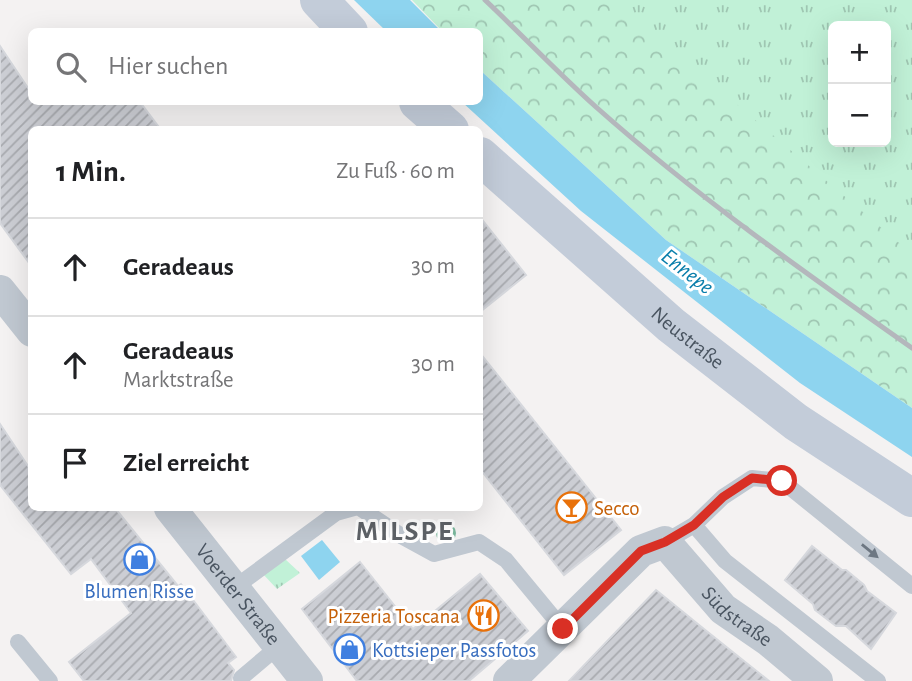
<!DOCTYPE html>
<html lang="de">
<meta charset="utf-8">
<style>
body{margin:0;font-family:"Alegreya Sans",sans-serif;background:#f6f6f6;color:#202124}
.controls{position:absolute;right:21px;top:21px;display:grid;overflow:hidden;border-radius:10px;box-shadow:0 7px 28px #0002}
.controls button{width:63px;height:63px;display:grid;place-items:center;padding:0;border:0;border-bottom:2px solid #e0e0e0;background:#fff;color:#202124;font:35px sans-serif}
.stop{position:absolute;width:21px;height:21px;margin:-16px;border:5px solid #d93025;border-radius:50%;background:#fff}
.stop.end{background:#d93025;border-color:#fff;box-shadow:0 2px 7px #0008}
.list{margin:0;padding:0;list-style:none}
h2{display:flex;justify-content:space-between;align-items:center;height:91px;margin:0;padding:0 28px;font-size:30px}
h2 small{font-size:23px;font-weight:400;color:#757577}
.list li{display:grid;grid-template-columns:46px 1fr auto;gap:21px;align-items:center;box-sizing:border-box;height:98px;padding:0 28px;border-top:2px solid #e0e0e0}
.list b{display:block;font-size:26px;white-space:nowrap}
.list p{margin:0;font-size:23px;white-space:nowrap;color:#757577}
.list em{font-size:23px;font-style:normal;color:#757577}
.icon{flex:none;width:38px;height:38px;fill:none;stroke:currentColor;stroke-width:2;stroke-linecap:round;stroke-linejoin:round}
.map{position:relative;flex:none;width:912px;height:681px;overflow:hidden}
.search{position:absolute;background:#fff;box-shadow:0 7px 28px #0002;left:28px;top:28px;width:455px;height:77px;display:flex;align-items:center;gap:18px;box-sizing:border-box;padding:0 24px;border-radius:10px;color:#757577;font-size:26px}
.panel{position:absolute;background:#fff;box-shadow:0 7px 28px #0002;left:28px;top:126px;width:455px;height:385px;border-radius:10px}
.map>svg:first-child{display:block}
.forest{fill:url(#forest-crowns);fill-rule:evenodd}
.park{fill:url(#park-tufts);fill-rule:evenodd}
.water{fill:#8ed4ef}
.building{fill:url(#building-hatch);stroke:#d6d8dd;stroke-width:2}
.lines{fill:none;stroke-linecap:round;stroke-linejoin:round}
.lane{stroke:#c0c8d1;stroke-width:16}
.street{stroke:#c0c8d1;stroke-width:32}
.secondary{stroke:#c3ccd9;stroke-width:38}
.rail{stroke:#b4b7bc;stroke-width:5}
.tree{fill:#7ab79c}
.oneway{fill:#6d7782}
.route{stroke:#d93025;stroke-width:9}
.labels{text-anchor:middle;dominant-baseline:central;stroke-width:6;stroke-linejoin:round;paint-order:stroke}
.street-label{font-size:21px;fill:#495460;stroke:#fff}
.food-label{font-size:21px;fill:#c56008;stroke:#fff;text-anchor:start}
.shop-label{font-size:21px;fill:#366cbe;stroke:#fff}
.water-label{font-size:23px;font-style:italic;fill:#097eab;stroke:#fff}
.district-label{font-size:28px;font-weight:bold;letter-spacing:2px;fill:#5e6267;stroke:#fff}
</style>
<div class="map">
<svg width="912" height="681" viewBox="0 0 912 681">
<defs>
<pattern id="forest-crowns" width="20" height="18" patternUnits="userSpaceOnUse" patternTransform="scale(1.75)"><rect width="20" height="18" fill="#c1f1d7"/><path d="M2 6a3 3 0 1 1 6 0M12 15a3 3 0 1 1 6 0" fill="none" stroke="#9fc6b2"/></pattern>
<pattern id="park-tufts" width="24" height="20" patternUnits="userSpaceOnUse" patternTransform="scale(1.75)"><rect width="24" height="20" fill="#c1f1d7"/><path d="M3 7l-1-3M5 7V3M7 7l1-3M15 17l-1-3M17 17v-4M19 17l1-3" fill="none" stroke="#9fc6b2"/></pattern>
<pattern id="building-hatch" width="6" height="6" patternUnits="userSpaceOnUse" patternTransform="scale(1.75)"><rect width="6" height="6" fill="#ccced4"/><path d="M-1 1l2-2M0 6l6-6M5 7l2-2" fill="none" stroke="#a8aaaf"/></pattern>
</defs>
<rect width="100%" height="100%" fill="#f4f2f2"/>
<!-- forest -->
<path class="forest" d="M412,0H912V408L666,240L480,70V32L442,31ZM833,26H886V142H833Z"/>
<!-- park -->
<g class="park">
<path d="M615,0H912V254ZM833,26H886V142H833Z"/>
<path d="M284,558L300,573L277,589L262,573Z"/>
</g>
<!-- water -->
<g class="water">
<path d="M354,0H410L441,31H386Z"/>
<path d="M480,70L666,240L912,408V457L800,383L581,211L462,102H480Z"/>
<path d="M322,540L340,562L319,580L301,556Z"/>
</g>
<!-- building -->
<g class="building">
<path d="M0,46L32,94V102H140L161,130H32V267L0,223Z"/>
<path d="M480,217L526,275L480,312Z"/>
<path d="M480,353L621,530L564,575L480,469Z"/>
<path d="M0,424L32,472V508H115L178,586L181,584L236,657L228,663L234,670L231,681H84L69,662L131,613L91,559L71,574L0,485Z"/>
<path d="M812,546L842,570H846L864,585L867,591L896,613L871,649L846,626H836L815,610L813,604L785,580Z"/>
<path d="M360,562L413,629L480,574L528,631L469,681H357L302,609Z"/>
<path d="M656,590L704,629L769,681H569Z"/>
</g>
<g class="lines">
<!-- lane -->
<g class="lane">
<path d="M360,508L403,537L434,554L479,542L506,560L563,629"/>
<path d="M694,525L725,561L878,681"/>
<path d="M665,542L694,525L723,497L752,478L782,481L912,586"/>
<path d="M234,588L336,513L354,508"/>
<path d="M18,642L50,681"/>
<path d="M241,678L279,646"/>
</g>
<!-- street -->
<g class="street">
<path d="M0,291L32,331"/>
<path id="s1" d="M170,508L307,681"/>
<path id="s2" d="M509,681L641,551L665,542L723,609L768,640L817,681"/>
</g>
<!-- secondary -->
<g class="secondary">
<path d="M319,0L349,32"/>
<path d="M418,102L450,130"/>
<path id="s3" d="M480,156L671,325L796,422L912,498"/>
</g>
<!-- rail -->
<path class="rail" d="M485,0C522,35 558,73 596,107C695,195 804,272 912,348"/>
</g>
<!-- trees -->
<circle class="tree" cx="446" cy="533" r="10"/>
<!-- one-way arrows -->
<defs><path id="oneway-solid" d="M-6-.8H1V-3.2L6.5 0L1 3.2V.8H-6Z" transform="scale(1.75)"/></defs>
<use class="oneway" href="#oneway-solid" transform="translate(870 551) rotate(39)"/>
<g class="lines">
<!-- route -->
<path class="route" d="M563,629L641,551L665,542L694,525L723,497L752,478L782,481"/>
</g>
<!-- icons -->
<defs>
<symbol id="bar-ring" viewBox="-11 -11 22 22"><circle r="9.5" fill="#fff" stroke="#e8710a" stroke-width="1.5"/><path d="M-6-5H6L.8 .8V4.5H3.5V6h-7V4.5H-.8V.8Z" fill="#e8710a"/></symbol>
<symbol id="shop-ring" viewBox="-11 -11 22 22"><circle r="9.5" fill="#fff" stroke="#3f7fe0" stroke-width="1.5"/><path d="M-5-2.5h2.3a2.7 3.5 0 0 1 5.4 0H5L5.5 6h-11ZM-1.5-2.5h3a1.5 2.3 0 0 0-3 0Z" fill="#3f7fe0"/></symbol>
<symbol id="restaurant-ring" viewBox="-11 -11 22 22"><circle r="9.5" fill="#fff" stroke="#e8710a" stroke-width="1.5"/><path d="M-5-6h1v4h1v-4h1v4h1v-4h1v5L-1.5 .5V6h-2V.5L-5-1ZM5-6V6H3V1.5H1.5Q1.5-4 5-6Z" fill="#e8710a"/></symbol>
</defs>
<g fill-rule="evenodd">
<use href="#bar-ring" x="554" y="490" width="35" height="35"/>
<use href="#shop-ring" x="122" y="542" width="35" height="35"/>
<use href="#restaurant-ring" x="466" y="598" width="35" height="35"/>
<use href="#shop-ring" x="332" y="632" width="35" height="35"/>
</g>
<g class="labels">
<!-- street labels -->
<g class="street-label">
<text stroke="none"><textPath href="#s3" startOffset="276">Neustraße</textPath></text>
<text stroke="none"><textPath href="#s1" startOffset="110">Voerder Straße</textPath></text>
<text stroke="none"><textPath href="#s2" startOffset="315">Südstraße</textPath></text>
</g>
<!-- food labels -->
<g class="food-label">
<text x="594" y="508">Secco</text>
<text x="460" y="616" text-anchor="end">Pizzeria Toscana</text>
</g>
<!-- shop labels -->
<g class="shop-label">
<text x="139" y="591">Blumen Risse</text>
<text x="372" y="650" text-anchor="start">Kottsieper Passfotos</text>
</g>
<!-- water labels -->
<g class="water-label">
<text transform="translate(687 272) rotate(38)">Ennepe</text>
</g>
<!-- district labels -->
<g class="district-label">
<text x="405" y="532">MILSPE</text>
</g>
</g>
</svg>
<div class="controls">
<button>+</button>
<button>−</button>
</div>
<div class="stop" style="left:782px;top:481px"></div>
<div class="stop end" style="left:563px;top:629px"></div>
<div class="search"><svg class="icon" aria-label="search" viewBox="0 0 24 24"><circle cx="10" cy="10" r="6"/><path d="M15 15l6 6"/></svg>Hier suchen</div>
<section class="panel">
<h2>1 Min.<small>Zu Fuß · 60 m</small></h2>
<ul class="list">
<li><svg class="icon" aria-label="ahead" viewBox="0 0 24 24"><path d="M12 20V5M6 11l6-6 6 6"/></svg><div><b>Geradeaus</b></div><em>30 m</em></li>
<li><svg class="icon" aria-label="ahead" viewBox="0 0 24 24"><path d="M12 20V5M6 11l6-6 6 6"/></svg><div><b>Geradeaus</b><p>Marktstraße</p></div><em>30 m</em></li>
<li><svg class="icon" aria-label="arrive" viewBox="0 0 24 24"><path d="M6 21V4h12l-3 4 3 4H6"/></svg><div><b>Ziel erreicht</b></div></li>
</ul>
</section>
</div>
